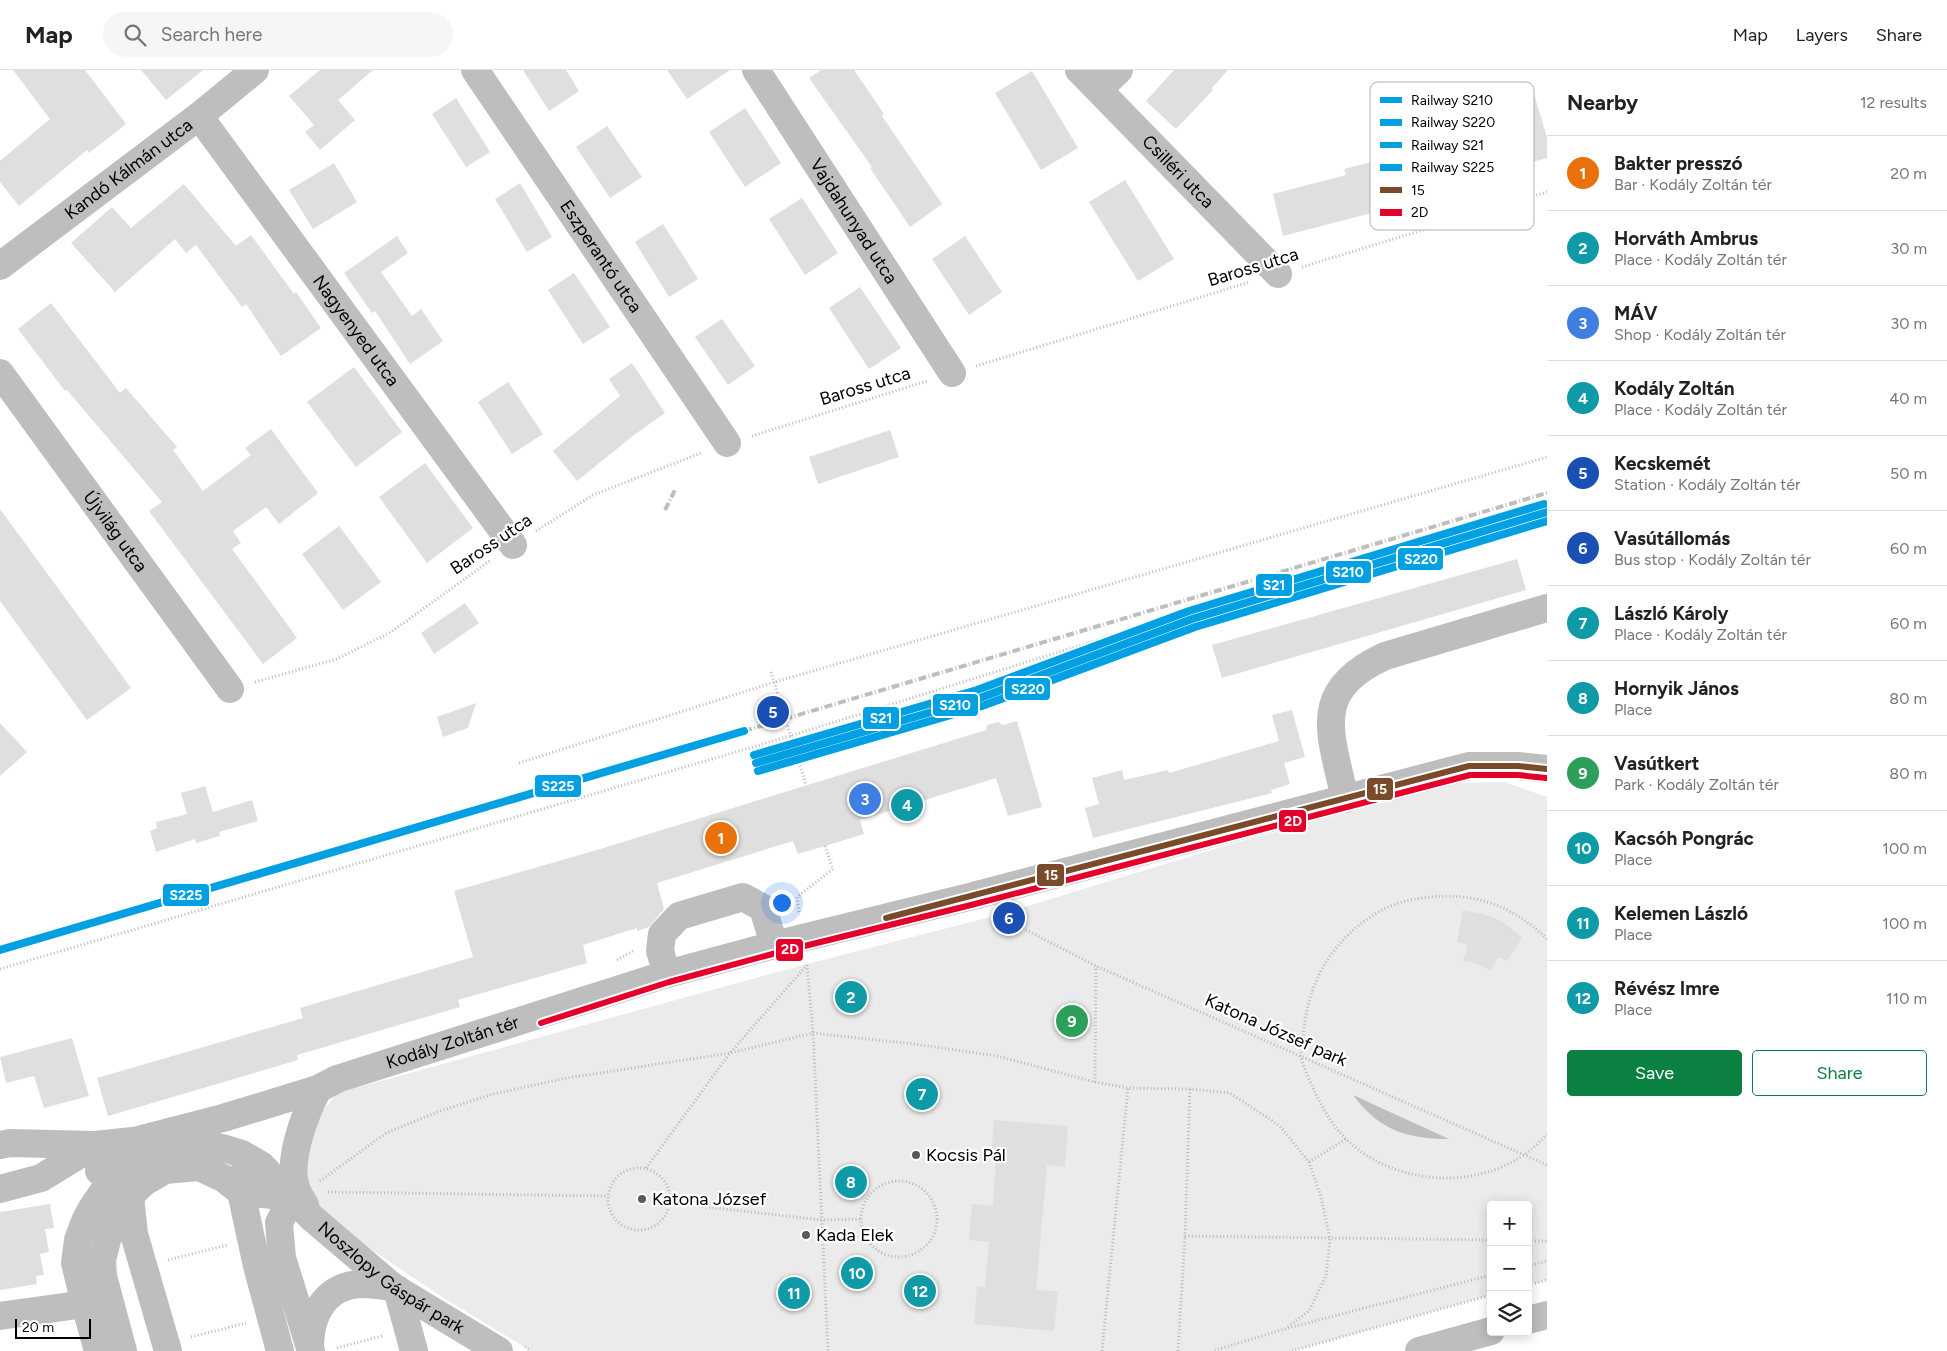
<!DOCTYPE html>
<meta charset="utf-8">
<style>
body{margin:0;font-family:Figtree,sans-serif;background:#f6f6f6;color:#222}
.controls{position:absolute;right:15px;bottom:15px;display:grid;overflow:hidden;border-radius:5px;box-shadow:0 2px 12px #0003}
.controls button{width:45px;height:45px;display:grid;place-items:center;padding:0;border:0;border-bottom:1px solid #e0e0e0;background:#fff;color:#222;font:25px sans-serif}
.scale{position:absolute;left:15px;bottom:12px;width:76px;box-sizing:border-box;padding-left:5px;border:2px solid #000;border-top:0;font-size:14px;line-height:18px;white-space:nowrap;color:#000;-webkit-text-stroke:4px #fff;paint-order:stroke}
.you{position:absolute;left:781px;top:832px;width:18px;height:18px;margin:-12px;border:4px solid #fff;border-radius:50%;background:#1a73e8;box-shadow:0 0 0 8px #1a73e833}
.badge{display:grid;place-items:center;width:32px;height:32px;border-radius:50%;background:#0b8043;color:#fff;font-size:16px;font-weight:700}
.pin{position:absolute;translate:-50% -50%;border:2px solid #fff;box-shadow:0 1px 5px #0006}
.list{margin:0;padding:0;list-style:none}
h2{display:flex;justify-content:space-between;align-items:center;height:65px;margin:0;padding:0 20px;font-size:21px}
h2 small{font-size:16px;font-weight:400;color:#767676}
.list li{display:grid;grid-template-columns:32px 1fr auto;gap:15px;align-items:center;box-sizing:border-box;height:75px;padding:0 20px;border-top:1px solid #e0e0e0}
.list b{display:block;font-size:19px;white-space:nowrap}
.list p{margin:0;font-size:16px;white-space:nowrap;color:#767676}
.list em{font-size:16px;font-style:normal;color:#767676}
.actions{display:flex;gap:10px;padding:15px 20px}
.actions a{flex:1;padding:11px 0;border:1px solid #0b8043;border-radius:5px;text-align:center;font-size:18px;color:#0b8043}
.actions .main{background:#0b8043;color:#fff}
.icon{flex:none;width:28px;height:28px;fill:none;stroke:currentColor;stroke-width:2;stroke-linecap:round;stroke-linejoin:round}
.map{position:relative;flex:none;width:1547px;height:1281px;overflow:hidden}
header{display:flex;align-items:center;gap:30px;box-sizing:border-box;height:70px;padding:0 25px;background:#fff;border-bottom:1px solid #e0e0e0}
header strong{font-size:24px}
nav{display:flex;gap:28px;margin-inline-start:auto;font-size:18px}
.search{width:350px;height:45px;background:#f6f6f6;display:flex;align-items:center;gap:12px;box-sizing:border-box;padding:0 18px;border-radius:28px;color:#767676;font-size:19px}
main{display:flex}
aside{flex:1;background:#fff}
.map>svg:first-child{display:block}
.green{fill:#ebebeb}
.water{fill:#bebebe}
.building{fill:#dfdfdf}
.lines{fill:none;stroke-linecap:round;stroke-linejoin:round}
.path{stroke:#b9b9b9;stroke-width:3;stroke-dasharray:1 2.5;stroke-linecap:butt}
.minor{stroke:#bebebe;stroke-width:28}
.rail{stroke:#bebebe;stroke-width:4;stroke-dasharray:8 2.5 1 2.5;stroke-linecap:butt}
.bus-1-casing{stroke:#fff;stroke-width:10}
.bus-2-casing{stroke:#fff;stroke-width:10}
.bus-1{stroke:#7a4b2a;stroke-width:6}
.bus-2{stroke:#e4002b;stroke-width:6}
.rail-1-casing{stroke:#fff;stroke-width:11}
.rail-2-casing{stroke:#fff;stroke-width:11}
.rail-3-casing{stroke:#fff;stroke-width:11}
.rail-4-casing{stroke:#fff;stroke-width:11}
.rail-1{stroke:#00a0e3;stroke-width:8}
.rail-2{stroke:#00a0e3;stroke-width:8}
.rail-3{stroke:#00a0e3;stroke-width:8}
.rail-4{stroke:#00a0e3;stroke-width:8}
.poi-dot{fill:#595959;stroke:#fff;stroke-width:2}
.labels{text-anchor:middle;dominant-baseline:central;stroke-width:4.5;stroke-linejoin:round;paint-order:stroke}
.street-label{font-size:18px;fill:#000;stroke:#fff}
.poi-label{font-size:18px;fill:#000;stroke:#fff;text-anchor:start}
.key{fill:#fff;stroke:#b2b2b2;stroke-width:1}
.key-label{font-size:14px;fill:#000}
.line-badge{stroke:#fff;stroke-width:2}
.badge-label{font-size:14px;text-anchor:middle;font-weight:bold;fill:#fff}
</style>
<header>
<strong>Map</strong>
<div class="search"><svg class="icon" aria-label="search" viewBox="0 0 24 24"><circle cx="10" cy="10" r="6"/><path d="M15 15l6 6"/></svg>Search here</div>
<nav><a>Map</a><a>Layers</a><a>Share</a></nav>
</header>
<main>
<div class="map">
<svg width="1547" height="1281" viewBox="0 0 1547 1281">
<rect width="100%" height="100%" fill="#fff"/>
<!-- green -->
<path class="green" d="M1505,712L1547,727V1210L1528,1215V1135H1491V1225L1292,1281H531L447,1230L327,1150L307,1122L308,1084L314,1052L337,1023L807,894L998,845L1238,772L1457,713Z"/>
<!-- water -->
<path class="water" d="M1353,1025L1449,1069C1407,1069 1379,1060 1353,1025Z"/>
<!-- building -->
<g class="building">
<path d="M13,0H85L126,54L89,83L87,80L19,136L0,112V91L50,49Z"/>
<path d="M141,0H203L166,30Z"/>
<path d="M320,0H373L338,30L355,50L320,80L305,62L314,55L289,26Z"/>
<path d="M523,0H566L579,21L549,41Z"/>
<path d="M667,0H730L687,29Z"/>
<path d="M821,0H854L884,44L882,46L942,134L910,157L870,98L872,97L809,8Z"/>
<path d="M1174,0H1228L1212,18L1213,20L1176,59L1146,31Z"/>
<path d="M1032,1L1078,78L1041,100L995,23Z"/>
<path d="M1533,20L1547,68V88L1408,127L1410,133L1283,166L1273,124L1346,105L1344,99L1419,80L1417,72L1492,52L1487,34Z"/>
<path d="M456,28L490,82L466,97L432,44Z"/>
<path d="M745,38L781,93L745,117L709,62Z"/>
<path d="M607,56L642,107L610,128L576,77Z"/>
<path d="M334,93L357,132L313,159L289,120Z"/>
<path d="M1125,110L1174,189L1138,211L1089,132Z"/>
<path d="M520,113L552,167L527,182L495,129Z"/>
<path d="M184,114L236,176L251,165L294,224L296,222L321,258L281,286L246,234L242,237L196,175L186,183L175,169L115,222L71,173L112,137L131,158Z"/>
<path d="M802,128L838,183L805,205L769,149Z"/>
<path d="M663,154L698,209L669,227L635,172Z"/>
<path d="M397,166L408,183L381,202L412,246L421,239L443,271L410,294L375,241L372,243L344,203Z"/>
<path d="M965,166L1002,222L969,245L932,189Z"/>
<path d="M574,203L610,257L583,274L548,220Z"/>
<path d="M860,217L901,278L869,299L829,238Z"/>
<path d="M51,233L120,323L126,318L177,377L173,380L203,421L251,385L245,378L271,359L318,423L279,454L266,437L233,461L241,473L232,479L297,568L263,594L149,441L162,432L67,320L65,321L18,259Z"/>
<path d="M722,249L755,296L728,315L695,267Z"/>
<path d="M632,293L665,343L634,365L577,411L553,381L620,326L609,309Z"/>
<path d="M354,297L402,362L356,397L307,332Z"/>
<path d="M508,312L543,364L512,384L478,332Z"/>
<path d="M890,360L899,387L818,414L809,387Z"/>
<path d="M425,393L473,458L427,493L379,427Z"/>
<path d="M0,439L131,618L87,650L0,531Z"/>
<path d="M339,456L381,512L343,540L302,484Z"/>
<path d="M1517,489L1526,520L1222,608L1212,575Z"/>
<path d="M465,533L479,553L434,584L421,563Z"/>
<path d="M476,633L468,658L443,667L437,647Z"/>
<path d="M1292,640L1305,687L1284,693L1290,714L1271,720L1272,723L1093,768L1085,738L1099,734L1092,708L1122,700L1124,710L1168,700L1169,703L1279,671L1272,645Z"/>
<path d="M1017,651L1042,737L1008,746L996,708L860,750L864,764L825,776L798,784L793,771L657,813L664,839L649,857L637,861V858L583,875L587,893L458,930L460,937L297,985L298,990L108,1046L97,1008L303,948L300,938L473,887L454,821L597,780L986,660L987,655L998,652L1003,655Z"/>
<path d="M0,653L27,682L0,706Z"/>
<path d="M205,716L213,742L252,730L258,751L219,762L220,766L196,773L195,769L156,782L150,761L157,758L156,752L187,744L181,723Z"/>
<path d="M1463,840L1479,843L1495,848L1507,855L1522,868L1507,891L1498,887L1491,901L1478,894L1463,891L1468,875L1457,872Z"/>
<path d="M72,968L89,1026L44,1038L34,1006L6,1013L0,987Z"/>
<path d="M994,1050L1068,1056L1065,1097L1047,1095L1036,1220L1058,1221L1054,1261L974,1254L977,1216L985,1217L989,1172L969,1170L972,1134L993,1136L996,1090H991Z"/>
<path d="M50,1134L54,1158L45,1159L49,1182L40,1184L44,1205L36,1206L37,1214L0,1220V1142Z"/>
</g>
<g class="lines">
<!-- path -->
<g class="path">
<path d="M1302,197L1547,122"/>
<path d="M976,296L1250,212"/>
<path d="M752,366L927,311"/>
<path d="M536,461L593,425L701,383"/>
<path d="M771,602L806,715"/>
<path d="M255,612L337,589L391,562L491,490"/>
<path d="M519,693L775,612L1547,387"/>
<path d="M799,842L797,827L833,799L825,776"/>
<path d="M1001,847L1096,896L1547,1095"/>
<path d="M1547,869C1509,832 1467,820 1416,829C1384,834 1357,853 1337,877C1315,903 1306,934 1303,967C1302,973 1301,981 1301,986C1303,998 1310,1011 1315,1022C1323,1039 1332,1055 1346,1069C1392,1114 1471,1121 1524,1085C1533,1079 1540,1071 1547,1065"/>
<path d="M617,890L633,881"/>
<path d="M807,895L813,963L828,1281"/>
<path d="M0,899L790,666L1139,557"/>
<path d="M1095,1012L1096,896"/>
<path d="M1190,1019L1185,1166L1491,1170"/>
<path d="M1309,1092L1346,1069"/>
<path d="M646,1098L730,983L807,895"/>
<circle cx="639" cy="1129" r="31"/>
<path d="M320,1111L386,1063L440,1041L493,1024L567,1008L730,983L813,963L914,974L997,986L1095,1012L1128,1018L1190,1019L1230,1023L1280,1056L1309,1092L1321,1127L1330,1169L1326,1206L1309,1241L1285,1259L1212,1281"/>
<circle cx="899" cy="1149" r="38"/>
<path d="M328,1122L607,1126"/>
<path d="M671,1133L822,1150L861,1149"/>
<path d="M1528,1171H1547"/>
<path d="M168,1190L227,1175"/>
<path d="M1528,1196L1547,1191"/>
<path d="M1528,1215L1547,1210"/>
<path d="M1288,1258L1491,1205"/>
<path d="M191,1267L246,1253"/>
<path d="M525,1277L531,1281"/>
<path d="M337,1278L382,1266"/>
<path d="M1102,1281L1128,1018"/>
<path d="M1178,1281L1185,1166"/>
<path d="M1292,1281L1491,1225"/>
</g>
<!-- minor -->
<g class="minor">
<path id="s1" d="M475,0L727,373"/>
<path id="s2" d="M756,0L952,303"/>
<path id="s3" d="M1079,0L1278,204"/>
<path d="M1099,19L1119,0"/>
<path id="s4" d="M199,46L513,475"/>
<path id="s5" d="M0,196L199,46L255,0"/>
<path id="s6" d="M0,303L230,619"/>
<path d="M1345,729C1331,663 1309,621 1385,586L1547,538"/>
<path d="M667,904L660,881L662,864L679,846L743,827L763,838L774,875"/>
<path d="M0,1075L10,1073L95,1075L133,1071"/>
<path id="s7" d="M99,1101L112,1087L138,1070L223,1048L318,1019L337,1009L667,904L774,875L969,827L1469,696H1518L1547,699"/>
<path d="M242,1105L241,1122L257,1196L280,1281"/>
<path d="M0,1119L41,1108L95,1075"/>
<path d="M130,1126L134,1164L168,1281"/>
<path d="M292,1127L279,1153L282,1188L311,1281"/>
<path d="M305,1135C302,1130 298,1124 296,1118C287,1090 305,1044 318,1019"/>
<path d="M397,1219L414,1281"/>
<path d="M0,1246L85,1234"/>
<path d="M1528,1250L1547,1245"/>
<path d="M310,1274C311,1242 327,1215 362,1214C373,1214 383,1216 393,1217"/>
<path id="s8" d="M98,1281L85,1234L75,1193L78,1170L85,1151L92,1138L114,1106L132,1092L164,1076L190,1075H208L226,1079L242,1084L261,1095L311,1147L393,1217L499,1281"/>
<path d="M123,1281L103,1206L102,1190L107,1170L117,1148L130,1126L143,1113L165,1100L199,1097L223,1108L241,1122L292,1127"/>
<path d="M1419,1281L1491,1261"/>
</g>
<!-- rail -->
<g class="rail">
<path d="M665,440L675,420"/>
<path d="M744,661L1547,423"/>
</g>
<defs>
<path id="bus-1" d="M886,848L1469,696H1518L1547,699"/>
<path id="bus-2" d="M541,953L669,912L776,883L971,835L1470,705H1518L1546,708"/>
</defs>
<!-- bus-1 casing -->
<use href="#bus-1" class="bus-1-casing"/>
<!-- bus-2 casing -->
<use href="#bus-2" class="bus-2-casing"/>
<!-- bus-1 -->
<use href="#bus-1" class="bus-1"/>
<!-- bus-2 -->
<use href="#bus-2" class="bus-2"/>
<defs>
<path id="rail-1" d="M756,693L980,628L1192,549L1547,442"/>
<path id="rail-2" d="M758,701L982,636L1195,557L1547,451"/>
<path id="rail-3" d="M754,685L977,620L1189,541L1544,434"/>
<path id="rail-4" d="M0,880L744,661"/>
</defs>
<!-- rail-1 casing -->
<use href="#rail-1" class="rail-1-casing"/>
<!-- rail-2 casing -->
<use href="#rail-2" class="rail-2-casing"/>
<!-- rail-3 casing -->
<use href="#rail-3" class="rail-3-casing"/>
<!-- rail-4 casing -->
<use href="#rail-4" class="rail-4-casing"/>
<!-- rail-1 -->
<use href="#rail-1" class="rail-1"/>
<!-- rail-2 -->
<use href="#rail-2" class="rail-2"/>
<!-- rail-3 -->
<use href="#rail-3" class="rail-3"/>
<!-- rail-4 -->
<use href="#rail-4" class="rail-4"/>
</g>
<!-- markers -->
<g class="poi-dot">
<circle cx="916" cy="1085" r="5"/>
<circle cx="642" cy="1129" r="5"/>
<circle cx="806" cy="1165" r="5"/>
</g>
<g class="labels">
<!-- street labels -->
<g class="street-label">
<text stroke="none"><textPath href="#s5" startOffset="161">Kandó Kálmán utca</textPath></text>
<text stroke="none"><textPath href="#s3" startOffset="142">Csilléri utca</textPath></text>
<text stroke="none"><textPath href="#s2" startOffset="180">Vajdahunyad utca</textPath></text>
<text stroke="none"><textPath href="#s1" startOffset="225">Eszperantó utca</textPath></text>
<text transform="translate(1253 197) rotate(-17)">Baross utca</text>
<text stroke="none"><textPath href="#s4" startOffset="266">Nagyenyed utca</textPath></text>
<text transform="translate(865 316) rotate(-17)">Baross utca</text>
<text stroke="none"><textPath href="#s6" startOffset="196">Újvilág utca</textPath></text>
<text transform="translate(491 474) rotate(-34)">Baross utca</text>
<text transform="translate(1276 960) rotate(24)">Katona József park</text>
<text stroke="none"><textPath href="#s7" startOffset="380">Kodály Zoltán tér</textPath></text>
<text stroke="none"><textPath href="#s8" startOffset="521">Noszlopy Gáspár park</textPath></text>
</g>
<!-- poi labels -->
<g class="poi-label">
<text x="926" y="1085">Kocsis Pál</text>
<text x="652" y="1129">Katona József</text>
<text x="816" y="1165">Kada Elek</text>
</g>
</g>
<!-- legend -->
<rect x="1370" y="12" width="164" height="148" rx="8" class="key"/>
<rect x="1380" y="27" width="22" height="6" fill="#00a0e3"/>
<rect x="1380" y="49" width="22" height="7" fill="#00a0e3"/>
<rect x="1380" y="72" width="22" height="6" fill="#00a0e3"/>
<rect x="1380" y="94" width="22" height="7" fill="#00a0e3"/>
<rect x="1380" y="117" width="22" height="6" fill="#7a4b2a"/>
<rect x="1380" y="139" width="22" height="7" fill="#e4002b"/>
<g class="key-label">
<text x="1411" y="35">Railway S210</text>
<text x="1411" y="57">Railway S220</text>
<text x="1411" y="80">Railway S21</text>
<text x="1411" y="102">Railway S225</text>
<text x="1411" y="125">15</text>
<text x="1411" y="147">2D</text>
</g>
<g class="line-badge">
<rect x="1397" y="477" width="47" height="24" rx="5" fill="#00a0e3"/>
<rect x="1325" y="490" width="47" height="24" rx="5" fill="#00a0e3"/>
<rect x="1255" y="503" width="38" height="24" rx="5" fill="#00a0e3"/>
<rect x="1004" y="607" width="47" height="24" rx="5" fill="#00a0e3"/>
<rect x="932" y="623" width="47" height="24" rx="5" fill="#00a0e3"/>
<rect x="862" y="636" width="38" height="24" rx="5" fill="#00a0e3"/>
<rect x="534" y="704" width="48" height="24" rx="5" fill="#00a0e3"/>
<rect x="1366" y="707" width="28" height="24" rx="5" fill="#7a4b2a"/>
<rect x="1278" y="739" width="29" height="24" rx="5" fill="#e4002b"/>
<rect x="1036" y="793" width="29" height="24" rx="5" fill="#7a4b2a"/>
<rect x="162" y="813" width="48" height="24" rx="5" fill="#00a0e3"/>
<rect x="775" y="868" width="29" height="24" rx="5" fill="#e4002b"/>
</g>
<g class="badge-label">
<text x="1421" y="494">S220</text>
<text x="1348" y="507">S210</text>
<text x="1274" y="520">S21</text>
<text x="1028" y="624">S220</text>
<text x="955" y="640">S210</text>
<text x="881" y="653">S21</text>
<text x="558" y="721">S225</text>
<text x="1380" y="724">15</text>
<text x="1293" y="756">2D</text>
<text x="1051" y="810">15</text>
<text x="186" y="830">S225</text>
<text x="790" y="884">2D</text>
</g>
</svg>
<div class="controls">
<button>+</button>
<button>−</button>
<button><svg class="icon" aria-label="layers" viewBox="0 0 24 24"><path d="M12 4l9 5-9 5-9-5zM3 14l9 5 9-5"/></svg></button>
</div>
<div class="scale">20 m</div>
<div class="you"></div>
<div class="pin badge" style="left:721px;top:768px;background:#e8710a">1</div>
<div class="pin badge" style="left:851px;top:927px;background:#0f9aa8">2</div>
<div class="pin badge" style="left:865px;top:729px;background:#3f7fe0">3</div>
<div class="pin badge" style="left:907px;top:735px;background:#0f9aa8">4</div>
<div class="pin badge" style="left:773px;top:642px;background:#1a4fb4">5</div>
<div class="pin badge" style="left:1009px;top:848px;background:#1a4fb4">6</div>
<div class="pin badge" style="left:922px;top:1024px;background:#0f9aa8">7</div>
<div class="pin badge" style="left:851px;top:1112px;background:#0f9aa8">8</div>
<div class="pin badge" style="left:1072px;top:951px;background:#2e9e5b">9</div>
<div class="pin badge" style="left:857px;top:1203px;background:#0f9aa8">10</div>
<div class="pin badge" style="left:794px;top:1223px;background:#0f9aa8">11</div>
<div class="pin badge" style="left:920px;top:1221px;background:#0f9aa8">12</div>
</div>
<aside>
<h2>Nearby<small>12 results</small></h2>
<ul class="list">
<li><span class="badge" style="background:#e8710a">1</span><div><b>Bakter presszó</b><p>Bar · Kodály Zoltán tér</p></div><em>20 m</em></li>
<li><span class="badge" style="background:#0f9aa8">2</span><div><b>Horváth Ambrus</b><p>Place · Kodály Zoltán tér</p></div><em>30 m</em></li>
<li><span class="badge" style="background:#3f7fe0">3</span><div><b>MÁV</b><p>Shop · Kodály Zoltán tér</p></div><em>30 m</em></li>
<li><span class="badge" style="background:#0f9aa8">4</span><div><b>Kodály Zoltán</b><p>Place · Kodály Zoltán tér</p></div><em>40 m</em></li>
<li><span class="badge" style="background:#1a4fb4">5</span><div><b>Kecskemét</b><p>Station · Kodály Zoltán tér</p></div><em>50 m</em></li>
<li><span class="badge" style="background:#1a4fb4">6</span><div><b>Vasútállomás</b><p>Bus stop · Kodály Zoltán tér</p></div><em>60 m</em></li>
<li><span class="badge" style="background:#0f9aa8">7</span><div><b>László Károly</b><p>Place · Kodály Zoltán tér</p></div><em>60 m</em></li>
<li><span class="badge" style="background:#0f9aa8">8</span><div><b>Hornyik János</b><p>Place</p></div><em>80 m</em></li>
<li><span class="badge" style="background:#2e9e5b">9</span><div><b>Vasútkert</b><p>Park · Kodály Zoltán tér</p></div><em>80 m</em></li>
<li><span class="badge" style="background:#0f9aa8">10</span><div><b>Kacsóh Pongrác</b><p>Place</p></div><em>100 m</em></li>
<li><span class="badge" style="background:#0f9aa8">11</span><div><b>Kelemen László</b><p>Place</p></div><em>100 m</em></li>
<li><span class="badge" style="background:#0f9aa8">12</span><div><b>Révész Imre</b><p>Place</p></div><em>110 m</em></li>
</ul>
<div class="actions"><a class="main">Save</a><a>Share</a></div>
</aside>
</main>
